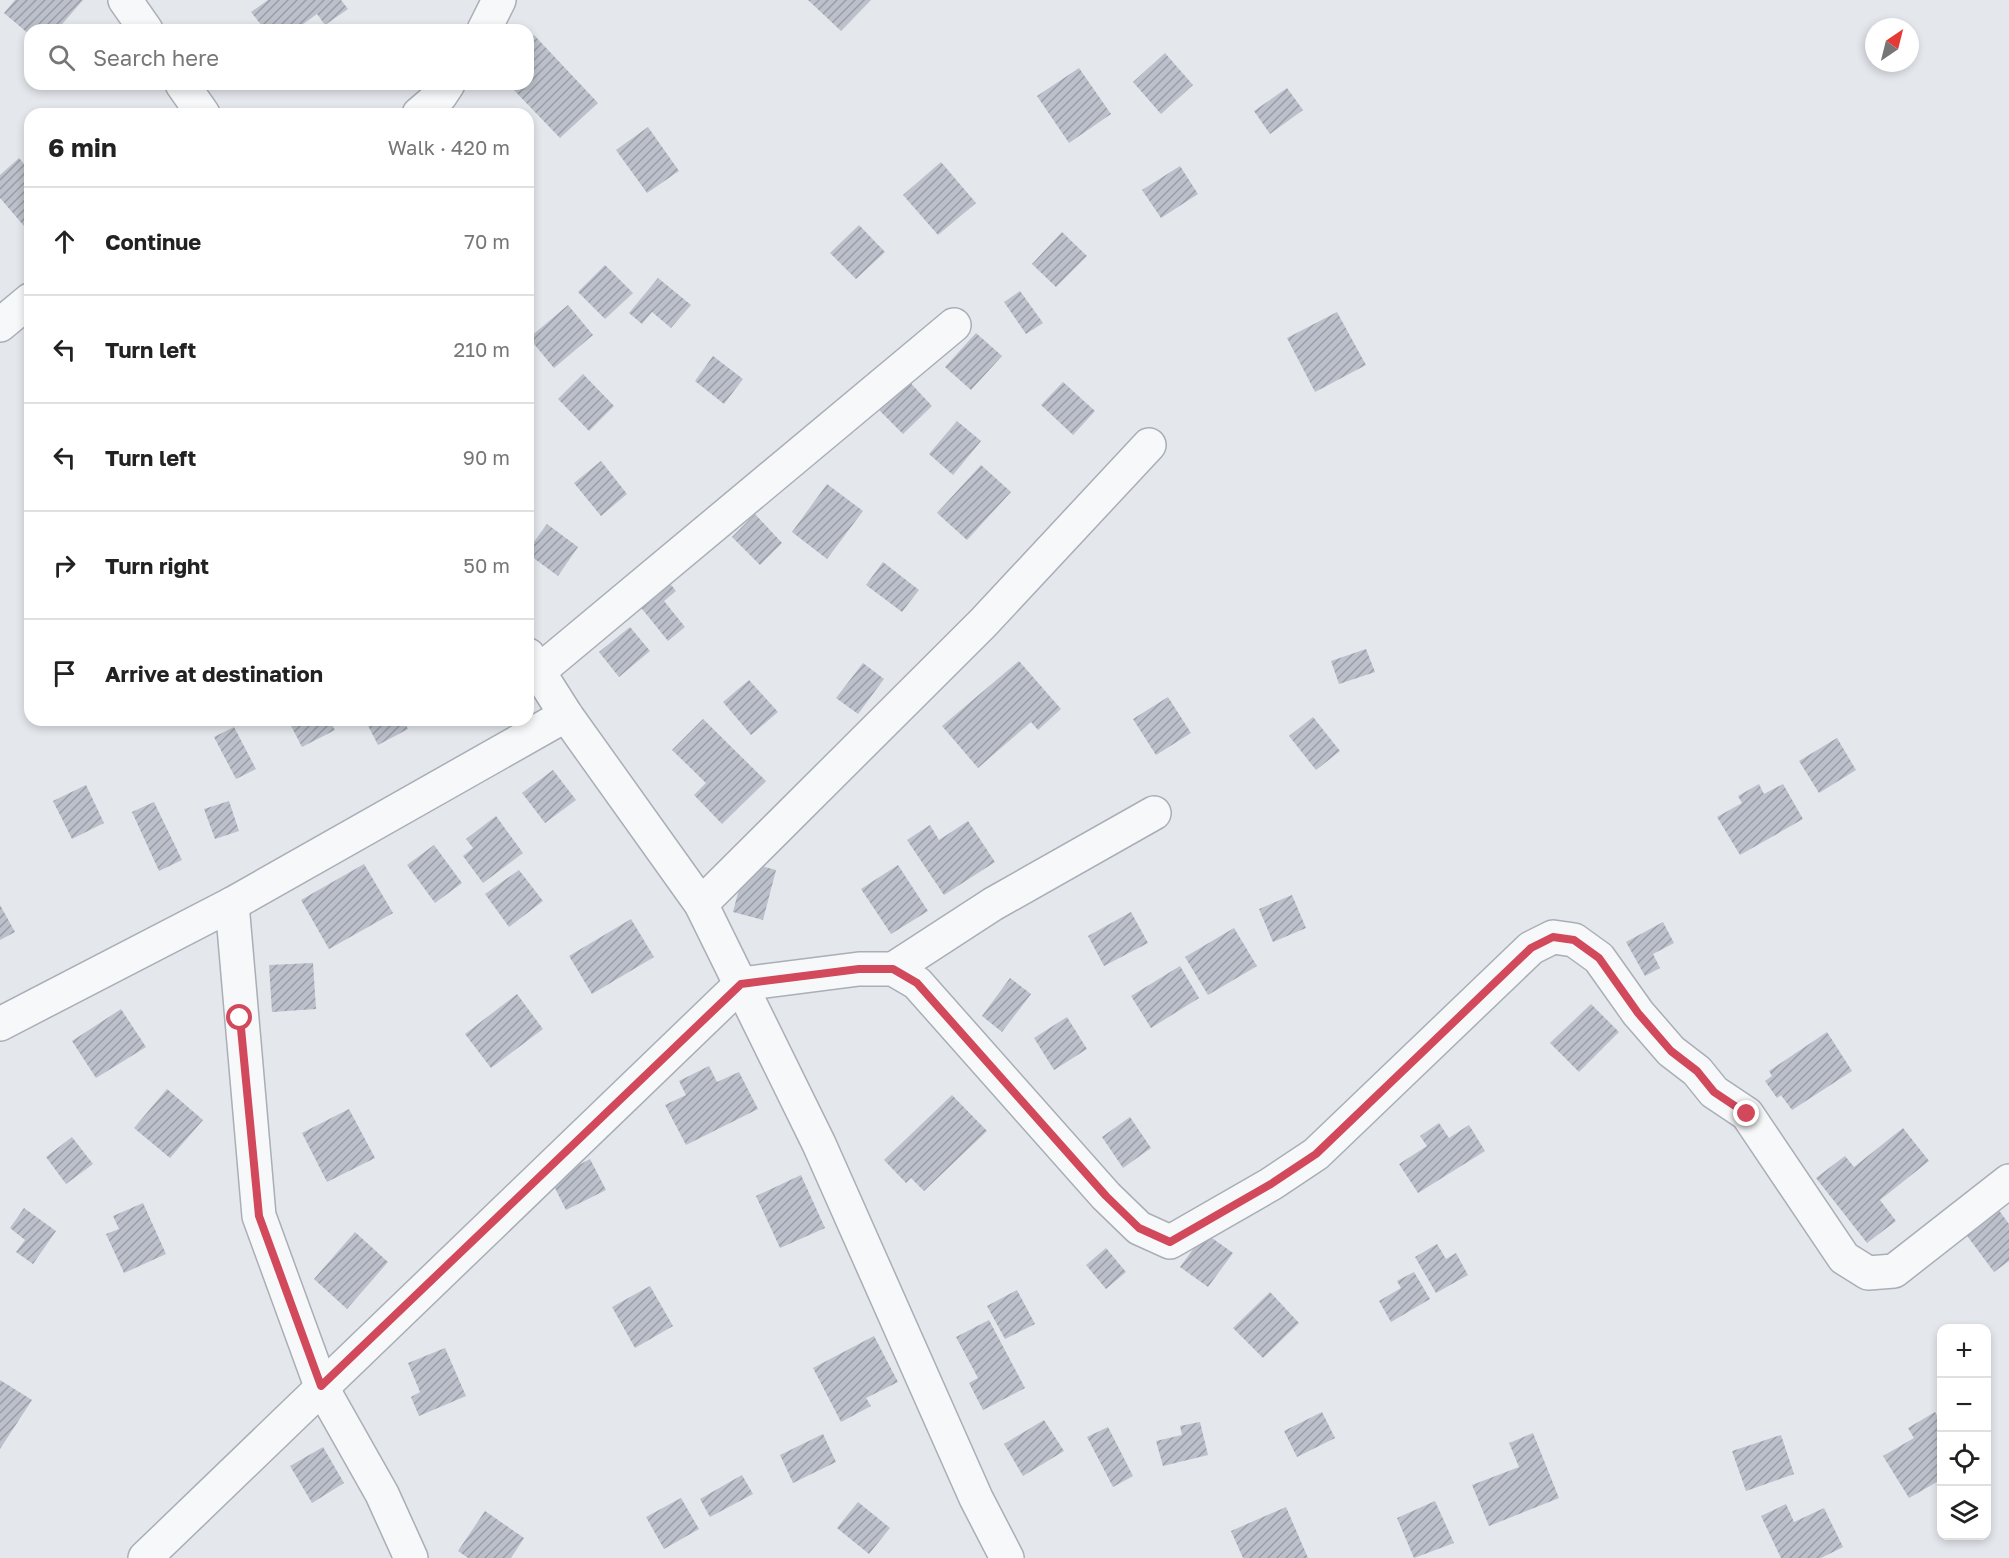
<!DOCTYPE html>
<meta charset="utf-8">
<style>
body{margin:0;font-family:"Golos Text",sans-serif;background:#f2f2f2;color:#222}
.controls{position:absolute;right:18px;bottom:18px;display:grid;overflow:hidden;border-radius:12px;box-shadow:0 3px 9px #0003}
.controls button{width:54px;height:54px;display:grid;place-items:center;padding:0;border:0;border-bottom:2px solid #e0e0e0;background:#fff;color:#222;font:30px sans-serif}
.compass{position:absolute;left:1865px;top:18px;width:54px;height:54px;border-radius:50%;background:#fff;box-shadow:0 3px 9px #0003;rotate:35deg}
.stop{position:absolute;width:18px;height:18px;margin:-14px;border:4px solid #d1495b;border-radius:50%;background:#fff}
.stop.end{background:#d1495b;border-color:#fff;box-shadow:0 2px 6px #0008}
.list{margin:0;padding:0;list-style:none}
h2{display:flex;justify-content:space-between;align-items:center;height:78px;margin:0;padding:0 24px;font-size:26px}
h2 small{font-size:20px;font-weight:400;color:#767676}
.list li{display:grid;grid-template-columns:39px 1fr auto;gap:18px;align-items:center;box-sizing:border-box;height:108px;padding:0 24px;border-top:2px solid #e0e0e0}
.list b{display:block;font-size:22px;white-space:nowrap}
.list em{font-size:20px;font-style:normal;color:#767676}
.icon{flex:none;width:33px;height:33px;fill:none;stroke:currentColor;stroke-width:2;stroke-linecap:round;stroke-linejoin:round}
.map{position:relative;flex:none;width:2009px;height:1558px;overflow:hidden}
.search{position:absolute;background:#fff;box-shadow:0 3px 9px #0003;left:24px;top:24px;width:510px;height:66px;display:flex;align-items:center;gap:15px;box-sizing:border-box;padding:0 21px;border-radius:18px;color:#767676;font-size:22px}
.panel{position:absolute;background:#fff;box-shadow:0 3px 9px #0003;left:24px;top:108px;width:510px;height:618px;border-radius:18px}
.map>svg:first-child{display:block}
.building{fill:url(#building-hatch)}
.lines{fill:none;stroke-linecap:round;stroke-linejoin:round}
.minor-casing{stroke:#a9aeb7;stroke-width:36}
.minor{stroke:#f7f8fa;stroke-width:33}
.route{stroke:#d1495b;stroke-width:8}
</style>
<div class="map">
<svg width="2009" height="1558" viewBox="0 0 2009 1558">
<defs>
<pattern id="building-hatch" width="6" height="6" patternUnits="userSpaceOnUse" patternTransform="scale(1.5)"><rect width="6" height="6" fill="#bbc0ca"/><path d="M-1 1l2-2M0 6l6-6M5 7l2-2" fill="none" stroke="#989da6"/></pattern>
</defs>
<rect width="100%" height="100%" fill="#e4e7ec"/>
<!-- building -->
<g class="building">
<path d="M15,0H83L57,30H30V35L4,13Z"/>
<path d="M268,0H341L348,9L325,25L317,14L295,30H265L251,12Z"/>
<path d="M808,0H871L841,31Z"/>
<path d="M534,35L598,103L560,138L508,84H528V41Z"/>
<path d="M1165,53L1193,85L1161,114L1133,82Z"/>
<path d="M1079,68L1111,114L1069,143L1037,96Z"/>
<path d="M1287,88L1303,110L1270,134L1254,111Z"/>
<path d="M648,127L679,171L647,193L616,150Z"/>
<path d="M19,158L30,171V233L0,198V175Z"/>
<path d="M941,162L976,203L938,235L903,195Z"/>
<path d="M1180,166L1198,194L1161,218L1142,190Z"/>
<path d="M859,225L885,252L856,279L830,253Z"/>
<path d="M1062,232L1087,256L1056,287L1032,264Z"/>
<path d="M605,265L633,293L605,319L578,292Z"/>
<path d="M658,278L691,305L671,328L652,312L642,324L629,313Z"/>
<path d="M1020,291L1043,323L1026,334L1004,302Z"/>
<path d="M568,305L593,335L554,368L529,338Z"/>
<path d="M1337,312L1366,365L1315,392L1287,338Z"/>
<path d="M976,333L1002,356L971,390L945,367Z"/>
<path d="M713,356L743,379L724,404L695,381Z"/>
<path d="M583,374L614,406L589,431L558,399Z"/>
<path d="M903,375L932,406L903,434L873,404Z"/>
<path d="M1063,382L1095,411L1073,435L1041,405Z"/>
<path d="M957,421L981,441L953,475L929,454Z"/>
<path d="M601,461L627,494L601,516L574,483Z"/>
<path d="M981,465L1011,492L967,540L937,513Z"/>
<path d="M827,484L863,511L827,559L792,532Z"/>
<path d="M755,514L782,543L760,565L732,537Z"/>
<path d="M547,524L578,547L558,576L528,554V550Z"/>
<path d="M883,562L919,590L902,612L866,585Z"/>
<path d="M663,575L676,591L664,601L685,627L668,641L634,599Z"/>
<path d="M630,627L650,651L619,677L599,652Z"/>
<path d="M1366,649L1375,672L1339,684L1331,661Z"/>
<path d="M1019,661L1061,709L1038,730L1031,722L978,768L942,726Z"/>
<path d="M863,663L884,679L858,714L836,698Z"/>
<path d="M749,680L778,712L751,735L723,702Z"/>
<path d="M1168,697L1191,733L1156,755L1133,719Z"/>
<path d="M1313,717L1340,751L1316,770L1289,736Z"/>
<path d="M703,719L766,781L722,824L694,795L706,783L672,750Z"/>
<path d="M288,720H329L335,730L302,747Z"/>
<path d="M365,720H403L408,729L378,745Z"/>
<path d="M234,727L256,769L236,779L214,737Z"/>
<path d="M1837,738L1856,770L1819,793L1799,761Z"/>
<path d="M553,770L576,800L545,823L522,793Z"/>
<path d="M1759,784L1764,794L1783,784L1803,819L1740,855L1717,817L1742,803L1738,796Z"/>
<path d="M86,785L104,823L72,839L53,801Z"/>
<path d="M229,801L239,831L215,839L204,809Z"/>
<path d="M154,802L182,860L159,871L132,812Z"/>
<path d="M496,816L523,853L483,883L463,856L473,848L466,839Z"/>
<path d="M968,821L995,862L944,895L907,840L930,825L939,840Z"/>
<path d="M434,845L462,883L435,903L407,865Z"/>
<path d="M746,862L776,870L763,920L733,912Z"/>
<path d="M364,864L393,913L329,949L301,900Z"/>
<path d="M898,865L928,911L891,934L861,889Z"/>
<path d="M519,870L543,901L509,927L485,894Z"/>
<path d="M1292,895L1306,928L1273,942L1259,909Z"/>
<path d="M0,905L15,932L0,940Z"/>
<path d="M1131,912L1148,943L1104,966L1088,936Z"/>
<path d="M631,919L654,957L592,994L569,956Z"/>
<path d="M1663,922L1674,943L1653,954L1660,968L1645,976L1626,942Z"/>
<path d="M1234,928L1257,966L1208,995L1185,957Z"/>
<path d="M313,963L316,1009L272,1012L269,965Z"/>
<path d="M1180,966L1199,998L1151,1028L1131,996Z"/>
<path d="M1010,978L1031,994L1002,1032L982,1016Z"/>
<path d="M517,994L543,1029L491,1068L465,1034Z"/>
<path d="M1591,1004L1619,1032L1579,1072L1550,1043Z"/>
<path d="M121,1009L146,1047L96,1078L72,1041Z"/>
<path d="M1067,1017L1087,1049L1054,1070L1034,1038Z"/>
<path d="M1827,1032L1852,1071L1792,1110L1781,1095L1777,1098L1765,1081L1772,1076L1769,1071Z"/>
<path d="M709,1066L717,1082L739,1072L758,1109L686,1145L665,1105L686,1095L679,1081Z"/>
<path d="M167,1089L203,1120L170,1158L134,1128Z"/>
<path d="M952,1095L987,1131L924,1191L911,1178L906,1183L884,1160Z"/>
<path d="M349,1109L375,1158L327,1182L302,1133Z"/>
<path d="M1130,1117L1151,1148L1123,1168L1102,1137Z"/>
<path d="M1439,1123L1449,1138L1469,1125L1485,1151L1418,1193L1399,1164L1427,1146L1420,1136Z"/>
<path d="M1903,1128L1929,1161L1880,1200L1896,1221L1867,1243L1816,1178L1845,1156L1854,1167Z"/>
<path d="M72,1137L93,1164L66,1184L46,1157Z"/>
<path d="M590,1159L606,1190L566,1210L551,1180Z"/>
<path d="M801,1175L825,1228L780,1248L756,1196Z"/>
<path d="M143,1203L166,1254L124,1273L106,1234L119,1229L113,1216Z"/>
<path d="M1995,1205L2009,1224V1261L1994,1272L1962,1229Z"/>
<path d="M24,1208L56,1231L33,1264L16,1252L25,1240L10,1228Z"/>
<path d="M355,1232L388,1262L347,1309L314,1279Z"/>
<path d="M1205,1233L1233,1253L1208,1287L1180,1267Z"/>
<path d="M1437,1244L1446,1259L1456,1253L1468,1275L1436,1293L1415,1257Z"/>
<path d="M1106,1248L1126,1272L1106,1289L1086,1265Z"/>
<path d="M1414,1272L1430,1299L1391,1322L1379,1301L1401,1288L1397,1281Z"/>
<path d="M650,1286L673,1326L635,1348L612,1307Z"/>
<path d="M1017,1290L1035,1324L1005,1339L987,1306Z"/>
<path d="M1270,1292L1299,1323L1263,1358L1233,1328Z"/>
<path d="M989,1320L1025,1388L983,1410L969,1383L978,1378L956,1337Z"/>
<path d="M874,1336L898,1382L866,1398L871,1406L841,1422L813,1368Z"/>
<path d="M445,1348L466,1396L419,1416L411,1397L420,1392L408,1363Z"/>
<path d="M0,1380L32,1400L0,1449Z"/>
<path d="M1322,1412L1335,1438L1297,1457L1284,1431Z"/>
<path d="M1935,1412L1942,1424V1479L1909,1498L1883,1456L1914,1438L1908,1428Z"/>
<path d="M1044,1420L1064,1451L1023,1476L1004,1444Z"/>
<path d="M1200,1422L1208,1455L1163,1466L1156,1441L1182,1435L1180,1426Z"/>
<path d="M1108,1427L1133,1476L1113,1487L1087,1437Z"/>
<path d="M1533,1433L1559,1498L1489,1526L1472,1485L1519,1467L1509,1443Z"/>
<path d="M823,1434L836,1462L793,1483L780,1455Z"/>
<path d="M1781,1435L1794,1474L1746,1491L1732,1451Z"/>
<path d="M323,1447L344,1483L312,1503L290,1466Z"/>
<path d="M742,1475L753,1494L710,1517L700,1499Z"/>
<path d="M681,1498L699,1529L664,1549L646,1517Z"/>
<path d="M1435,1501L1454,1543L1414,1558L1397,1518Z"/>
<path d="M858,1502L890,1528L869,1554L837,1528Z"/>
<path d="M1786,1504L1794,1522L1824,1508L1843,1547L1821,1558H1781L1761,1516Z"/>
<path d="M1286,1507L1308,1558H1243L1231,1531Z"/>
<path d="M485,1511L524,1538L511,1558H468L458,1551Z"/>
</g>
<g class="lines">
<defs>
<g id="minor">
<path d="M125,0L146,30"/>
<path d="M484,30L499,0"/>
<path d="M182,84L203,114"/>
<path d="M419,114L440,96L448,84"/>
<path d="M0,325L30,300"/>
<path d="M528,655L566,715L701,904L819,1144L976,1498L1007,1558"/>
<path d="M538,672L954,325"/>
<path d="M232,904L259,1216L321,1386L382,1494L411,1558"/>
<path d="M701,904L983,623L1149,445"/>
<path d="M893,969L993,904L1154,813"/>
<path d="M0,1024L232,904L566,715"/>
<path d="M145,1558L741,984L859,969H893L917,983L1106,1196L1139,1228L1170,1242L1271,1184L1316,1154L1531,948L1553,937L1574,940L1599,958L1638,1013L1671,1051L1697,1071L1714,1092L1747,1114L1844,1258L1868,1273L1894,1271L2009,1181"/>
</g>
</defs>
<!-- minor casing -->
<use href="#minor" class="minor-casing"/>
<!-- minor -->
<use href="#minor" class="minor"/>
</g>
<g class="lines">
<!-- route -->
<path class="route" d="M240,1018L259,1216L321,1386L741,984L859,969H893L917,983L1106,1196L1139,1228L1170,1242L1271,1184L1316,1154L1531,948L1553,937L1574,940L1599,958L1638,1013L1671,1051L1697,1071L1714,1092L1747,1114"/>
</g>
</svg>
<div class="controls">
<button>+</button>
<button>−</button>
<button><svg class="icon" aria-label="locate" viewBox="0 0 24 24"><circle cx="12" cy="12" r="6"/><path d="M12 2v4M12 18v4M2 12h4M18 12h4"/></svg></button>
<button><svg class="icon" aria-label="layers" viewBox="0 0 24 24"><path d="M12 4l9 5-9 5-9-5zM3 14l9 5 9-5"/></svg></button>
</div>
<svg class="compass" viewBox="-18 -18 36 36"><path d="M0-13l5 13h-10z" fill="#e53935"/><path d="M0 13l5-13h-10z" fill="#767676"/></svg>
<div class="stop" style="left:240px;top:1018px"></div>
<div class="stop end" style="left:1747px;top:1114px"></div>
<div class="search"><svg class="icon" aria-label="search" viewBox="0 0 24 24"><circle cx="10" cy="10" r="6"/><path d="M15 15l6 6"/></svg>Search here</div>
<section class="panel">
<h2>6 min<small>Walk · 420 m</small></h2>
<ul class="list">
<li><svg class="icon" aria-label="ahead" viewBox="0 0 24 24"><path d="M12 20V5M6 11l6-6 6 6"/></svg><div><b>Continue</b></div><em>70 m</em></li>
<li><svg class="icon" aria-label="left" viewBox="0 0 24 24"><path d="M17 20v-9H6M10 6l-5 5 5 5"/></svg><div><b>Turn left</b></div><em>210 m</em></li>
<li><svg class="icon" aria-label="left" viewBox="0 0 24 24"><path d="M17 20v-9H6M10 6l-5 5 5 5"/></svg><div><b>Turn left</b></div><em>90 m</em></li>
<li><svg class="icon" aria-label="right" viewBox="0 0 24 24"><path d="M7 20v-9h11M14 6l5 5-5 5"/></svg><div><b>Turn right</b></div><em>50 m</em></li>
<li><svg class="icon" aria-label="arrive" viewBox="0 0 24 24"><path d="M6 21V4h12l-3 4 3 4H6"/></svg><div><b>Arrive at destination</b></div></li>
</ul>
</section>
</div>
